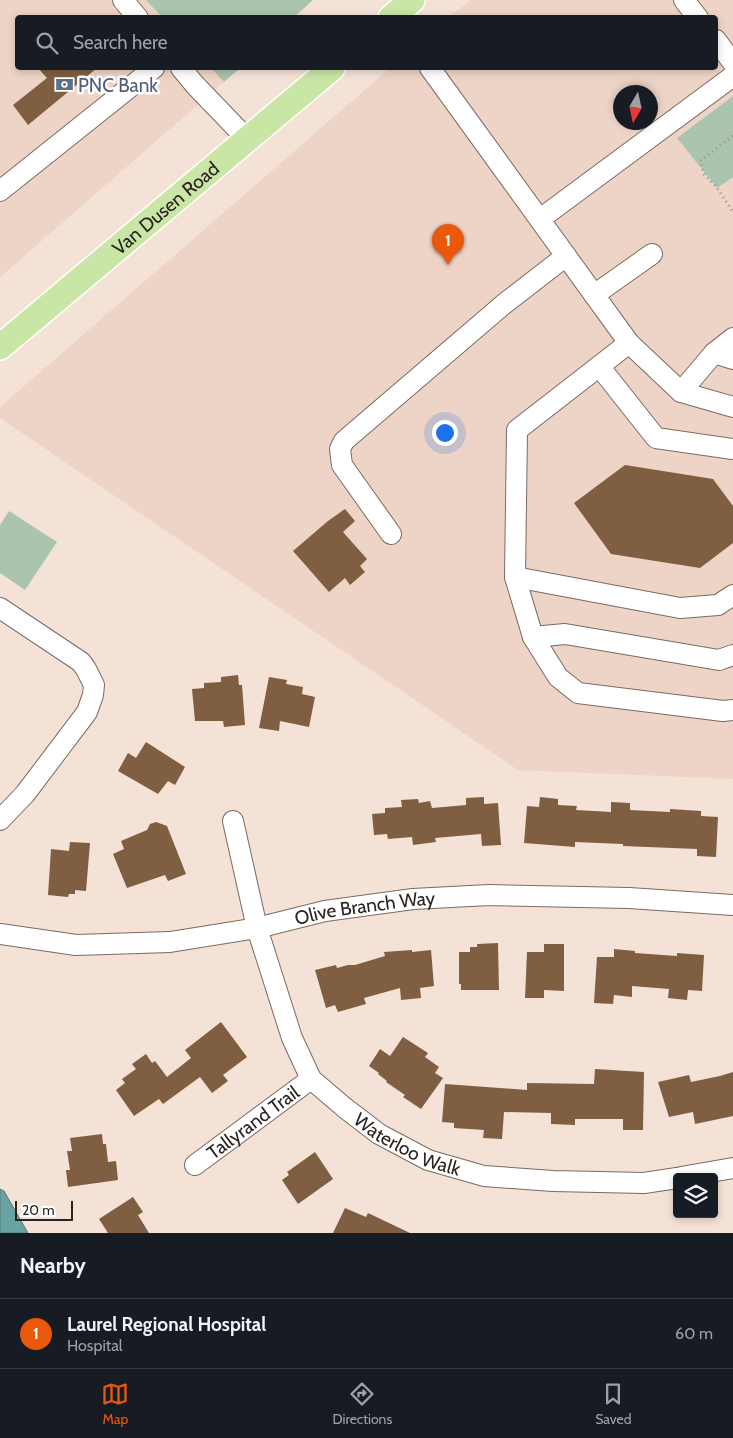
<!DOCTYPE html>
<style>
body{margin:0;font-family:Cabin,sans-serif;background:#242831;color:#f1f3f6}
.controls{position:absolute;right:15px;bottom:15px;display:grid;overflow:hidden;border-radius:5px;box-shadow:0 2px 8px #0003}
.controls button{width:45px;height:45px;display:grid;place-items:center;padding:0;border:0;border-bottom:1px solid #363941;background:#171b24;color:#f1f3f6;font:25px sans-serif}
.compass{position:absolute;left:613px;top:85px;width:45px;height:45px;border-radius:50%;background:#171b24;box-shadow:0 2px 8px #0003;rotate:189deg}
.scale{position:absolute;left:15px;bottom:12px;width:58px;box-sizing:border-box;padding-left:5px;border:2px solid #2a231f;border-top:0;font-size:14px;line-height:18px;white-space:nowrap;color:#2a231f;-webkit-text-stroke:4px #fff;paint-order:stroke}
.you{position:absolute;left:444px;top:432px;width:18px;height:18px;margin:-12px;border:4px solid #fff;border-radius:50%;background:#1a73e8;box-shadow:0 0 0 8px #1a73e833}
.badge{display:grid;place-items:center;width:32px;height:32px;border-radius:50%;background:#ea580c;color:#fff;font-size:16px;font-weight:700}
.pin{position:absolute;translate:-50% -41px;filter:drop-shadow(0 1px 2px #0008)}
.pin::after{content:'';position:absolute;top:26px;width:18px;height:15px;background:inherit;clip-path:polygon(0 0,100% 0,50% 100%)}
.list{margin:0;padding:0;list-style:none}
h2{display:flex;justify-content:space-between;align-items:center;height:65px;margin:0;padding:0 20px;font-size:21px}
h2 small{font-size:16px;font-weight:400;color:#9ea1a6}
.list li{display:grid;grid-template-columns:32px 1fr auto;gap:15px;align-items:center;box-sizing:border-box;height:70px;padding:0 20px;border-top:1px solid #363941}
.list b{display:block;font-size:19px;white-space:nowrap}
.list p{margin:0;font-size:16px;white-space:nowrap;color:#9ea1a6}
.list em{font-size:16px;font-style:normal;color:#9ea1a6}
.icon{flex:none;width:28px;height:28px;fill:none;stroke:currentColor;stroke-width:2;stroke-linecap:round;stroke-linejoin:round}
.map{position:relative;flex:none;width:733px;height:1233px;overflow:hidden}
.search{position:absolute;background:#171b24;box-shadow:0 2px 8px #0003;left:15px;right:15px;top:15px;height:55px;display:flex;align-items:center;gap:12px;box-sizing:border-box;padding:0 18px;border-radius:5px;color:#9ea1a6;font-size:19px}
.sheet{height:135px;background:#171b24}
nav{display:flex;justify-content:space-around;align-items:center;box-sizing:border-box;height:70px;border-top:1px solid #363941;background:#171b24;font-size:14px;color:#9ea1a6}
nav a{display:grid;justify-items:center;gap:2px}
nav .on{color:#ea580c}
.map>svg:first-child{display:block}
.built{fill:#eed4c6;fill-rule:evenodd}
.green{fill:#aac4af}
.water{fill:#68a2a2;stroke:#557c7b}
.building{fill:#7f5e42}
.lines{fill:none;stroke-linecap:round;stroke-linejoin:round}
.minor-casing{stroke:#7b6b61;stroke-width:22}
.major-casing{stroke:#fff;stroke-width:28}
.path{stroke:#9d9088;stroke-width:3;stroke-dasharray:1 4;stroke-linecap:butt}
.minor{stroke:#fff;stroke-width:20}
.major{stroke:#cae6a6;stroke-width:25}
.labels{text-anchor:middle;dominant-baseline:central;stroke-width:5;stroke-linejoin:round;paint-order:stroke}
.service-label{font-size:19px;fill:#4e5e75;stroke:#fff;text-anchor:start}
.street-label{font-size:19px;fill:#2a231f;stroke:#fff}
</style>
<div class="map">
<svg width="733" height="1233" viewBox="0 0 733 1233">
<rect width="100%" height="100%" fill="#f4e2d7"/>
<!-- built -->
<g class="built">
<path d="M0,0H146L163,17L18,18V68H211L224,82L0,277Z"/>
<path d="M471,0H733V779L518,770L0,418V407L390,68H716V18L448,17ZM620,92H650V122H620Z"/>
</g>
<!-- green -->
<g class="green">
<path d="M146,0H313L294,17L163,18Z"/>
<path d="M211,68H240L224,82Z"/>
<path d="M733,96V177L717,188L677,138Z"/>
<path d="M9,511L57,542L25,590L0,573V525Z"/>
</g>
<!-- water -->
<path class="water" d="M0,1189L4,1191L28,1233H0Z"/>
<!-- building -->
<g class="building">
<path d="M38,68H97L28,125L13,105L47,78Z"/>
<path d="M625,465L713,479L733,506V543L700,568L611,554L574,503Z"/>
<path d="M345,509L355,521L343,532L367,559L360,566L365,572L350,585L345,578L329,592L293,551L328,521Z"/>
<path d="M238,675L239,685H242L245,725L224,727L223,721H195L192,689L204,688V683L221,682V677Z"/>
<path d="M269,677L287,680L286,684L303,687L302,694L315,697L309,727L280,721L279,731L259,728Z"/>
<path d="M146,742L185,767L175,785L168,781L158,794L118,771L128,753L136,758Z"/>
<path d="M484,797V804L498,803L501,845L482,846L481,834L435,838L436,842L413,845L412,837L388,839L387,834L374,835L372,814L385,813V808L402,807L401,800L418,799L419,803L430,801L432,808L466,805V798Z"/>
<path d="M540,797L558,799V805L577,806L576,810L611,812V802L630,803V810L670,812V809L701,811V816L718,817L716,857L697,856V849L623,846V844L575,842V847L524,843L527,806L539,807Z"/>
<path d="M156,822L167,826L186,874L168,881L165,875L127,888L113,854L124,849L121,841L147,830L150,824Z"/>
<path d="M70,842L90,843L86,891L75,890V894H69L68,897L48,895L51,849L69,851Z"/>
<path d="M498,943L499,990H461V984H459V952H470V947H477V944Z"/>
<path d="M544,944H564V991L544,990V998H525L527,952H544Z"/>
<path d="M614,949L635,951V953L677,956V953L704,955L702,991L688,990L687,1000L668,998L669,989L632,986V997L614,995L613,1004L594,1003L597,957H614Z"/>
<path d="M412,950V952L431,950L434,986L420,988L421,998L401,1000L400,988L364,998L366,1004L338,1012L335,1005L326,1008L315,970L336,965L337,968L348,965H355L385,956L384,952Z"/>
<path d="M221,1022L247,1057L223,1075L228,1081L212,1093L200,1077L163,1104L159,1099L134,1116L116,1090L125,1083L122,1079L136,1069L132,1064L146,1054L152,1063L155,1061L167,1077L191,1058L185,1050Z"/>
<path d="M403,1037L428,1053L425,1057L439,1067L435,1073L443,1078L421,1109L403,1097L405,1095L386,1082L387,1081L378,1074L379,1073L369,1066L380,1049L390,1056Z"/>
<path d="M595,1069L644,1072L643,1130H623V1119H575V1125L551,1124V1113L504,1112L502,1139L483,1138L484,1130L454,1128V1123L442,1122L445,1084L527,1090V1083L594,1084Z"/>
<path d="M733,1072V1116L695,1124L693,1112L669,1117L658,1082L689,1075L691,1082L720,1076Z"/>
<path d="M102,1134L103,1144H106L108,1162L116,1161L118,1180L68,1187L66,1170H70L67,1151H72L70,1138Z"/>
<path d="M315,1152L333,1179L298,1204L282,1180L289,1175L287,1172Z"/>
<path d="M133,1197L143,1212L138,1215L149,1233H108L99,1219Z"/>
<path d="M345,1208L366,1217L368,1213L410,1233H333Z"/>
</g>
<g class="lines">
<defs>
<g id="minor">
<path d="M123,0L138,18"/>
<path d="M684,0L698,18"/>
<path d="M716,40L733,63"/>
<path d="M181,68L195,85L247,139"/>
<path d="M430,68L629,343L681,392L733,407"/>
<path d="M0,191L154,68"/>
<path d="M540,219L733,76"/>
<path d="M594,295L652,254"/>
<path d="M629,343L517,430L515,577L533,637L558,677L578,693L723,711L733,710"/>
<path d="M714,353L733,338"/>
<path d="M599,366L656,438L733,449"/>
<path d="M681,392L714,353L733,359"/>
<path d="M391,534L342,465L340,449L344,441L504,304L566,256"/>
<path d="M515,577L680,608L718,605L733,595"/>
<path d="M0,608L81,662L86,669L94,685L93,695L87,712L25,794L0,820"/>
<path d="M533,637L565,634L719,660L733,655"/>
<path id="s1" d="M233,821L257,928L292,1038L311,1079L345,1108L379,1134L428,1160L484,1176L553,1181L644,1183L677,1178"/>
<path id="s2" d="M0,934L76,945L170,942L257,928L325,911L413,899L489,895L629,898L733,905"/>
<path id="s3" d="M195,1165L311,1079"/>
<path d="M681,1177L733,1168"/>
</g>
<g id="major">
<path d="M391,18L412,0"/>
<path id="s4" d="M0,347L332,68"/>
</g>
</defs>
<!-- minor casing -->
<use href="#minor" class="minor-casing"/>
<!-- major casing -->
<use href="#major" class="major-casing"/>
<!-- path -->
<path class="path" d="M733,136L700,161L704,174L717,188L733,212"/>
<!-- minor -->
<use href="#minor" class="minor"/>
<!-- major -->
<use href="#major" class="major"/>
</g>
<!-- icons -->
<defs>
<symbol id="bank-bare" viewBox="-9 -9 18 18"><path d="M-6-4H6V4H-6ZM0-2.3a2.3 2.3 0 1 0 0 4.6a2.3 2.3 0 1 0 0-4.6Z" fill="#5c6f8a" stroke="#fff" stroke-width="2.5" paint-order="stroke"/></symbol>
</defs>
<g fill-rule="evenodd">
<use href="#bank-bare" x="52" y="72" width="25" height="25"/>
</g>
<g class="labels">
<!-- service labels -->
<g class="service-label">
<text x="78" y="85">PNC Bank</text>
</g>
<!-- street labels -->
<g class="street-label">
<text stroke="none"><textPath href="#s4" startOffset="216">Van Dusen Road</textPath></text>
<text stroke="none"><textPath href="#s2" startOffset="369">Olive Branch Way</textPath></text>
<text stroke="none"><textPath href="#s3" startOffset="72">Tallyrand Trail</textPath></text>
<text stroke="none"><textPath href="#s1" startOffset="388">Waterloo Walk</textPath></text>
</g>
</g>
</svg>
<div class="controls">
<button><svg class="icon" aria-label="layers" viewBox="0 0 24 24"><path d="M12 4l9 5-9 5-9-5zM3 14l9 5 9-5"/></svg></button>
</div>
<svg class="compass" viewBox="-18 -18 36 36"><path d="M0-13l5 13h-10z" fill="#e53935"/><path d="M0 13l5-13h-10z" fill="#9ea1a6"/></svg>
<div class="scale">20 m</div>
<div class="you"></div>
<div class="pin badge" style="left:448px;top:265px">1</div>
<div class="search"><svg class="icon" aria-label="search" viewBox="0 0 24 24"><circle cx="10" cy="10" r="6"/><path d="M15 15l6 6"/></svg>Search here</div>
</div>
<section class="sheet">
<h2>Nearby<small></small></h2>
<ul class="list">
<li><span class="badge">1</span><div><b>Laurel Regional Hospital</b><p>Hospital</p></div><em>60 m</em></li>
</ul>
</section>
<nav>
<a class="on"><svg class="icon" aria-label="map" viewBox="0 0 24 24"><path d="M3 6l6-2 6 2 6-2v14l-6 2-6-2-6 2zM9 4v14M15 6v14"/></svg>Map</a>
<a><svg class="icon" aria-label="directions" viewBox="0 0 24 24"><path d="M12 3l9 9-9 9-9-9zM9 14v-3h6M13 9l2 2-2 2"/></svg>Directions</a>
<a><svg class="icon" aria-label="saved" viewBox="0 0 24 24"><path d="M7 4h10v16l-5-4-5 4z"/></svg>Saved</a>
</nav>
